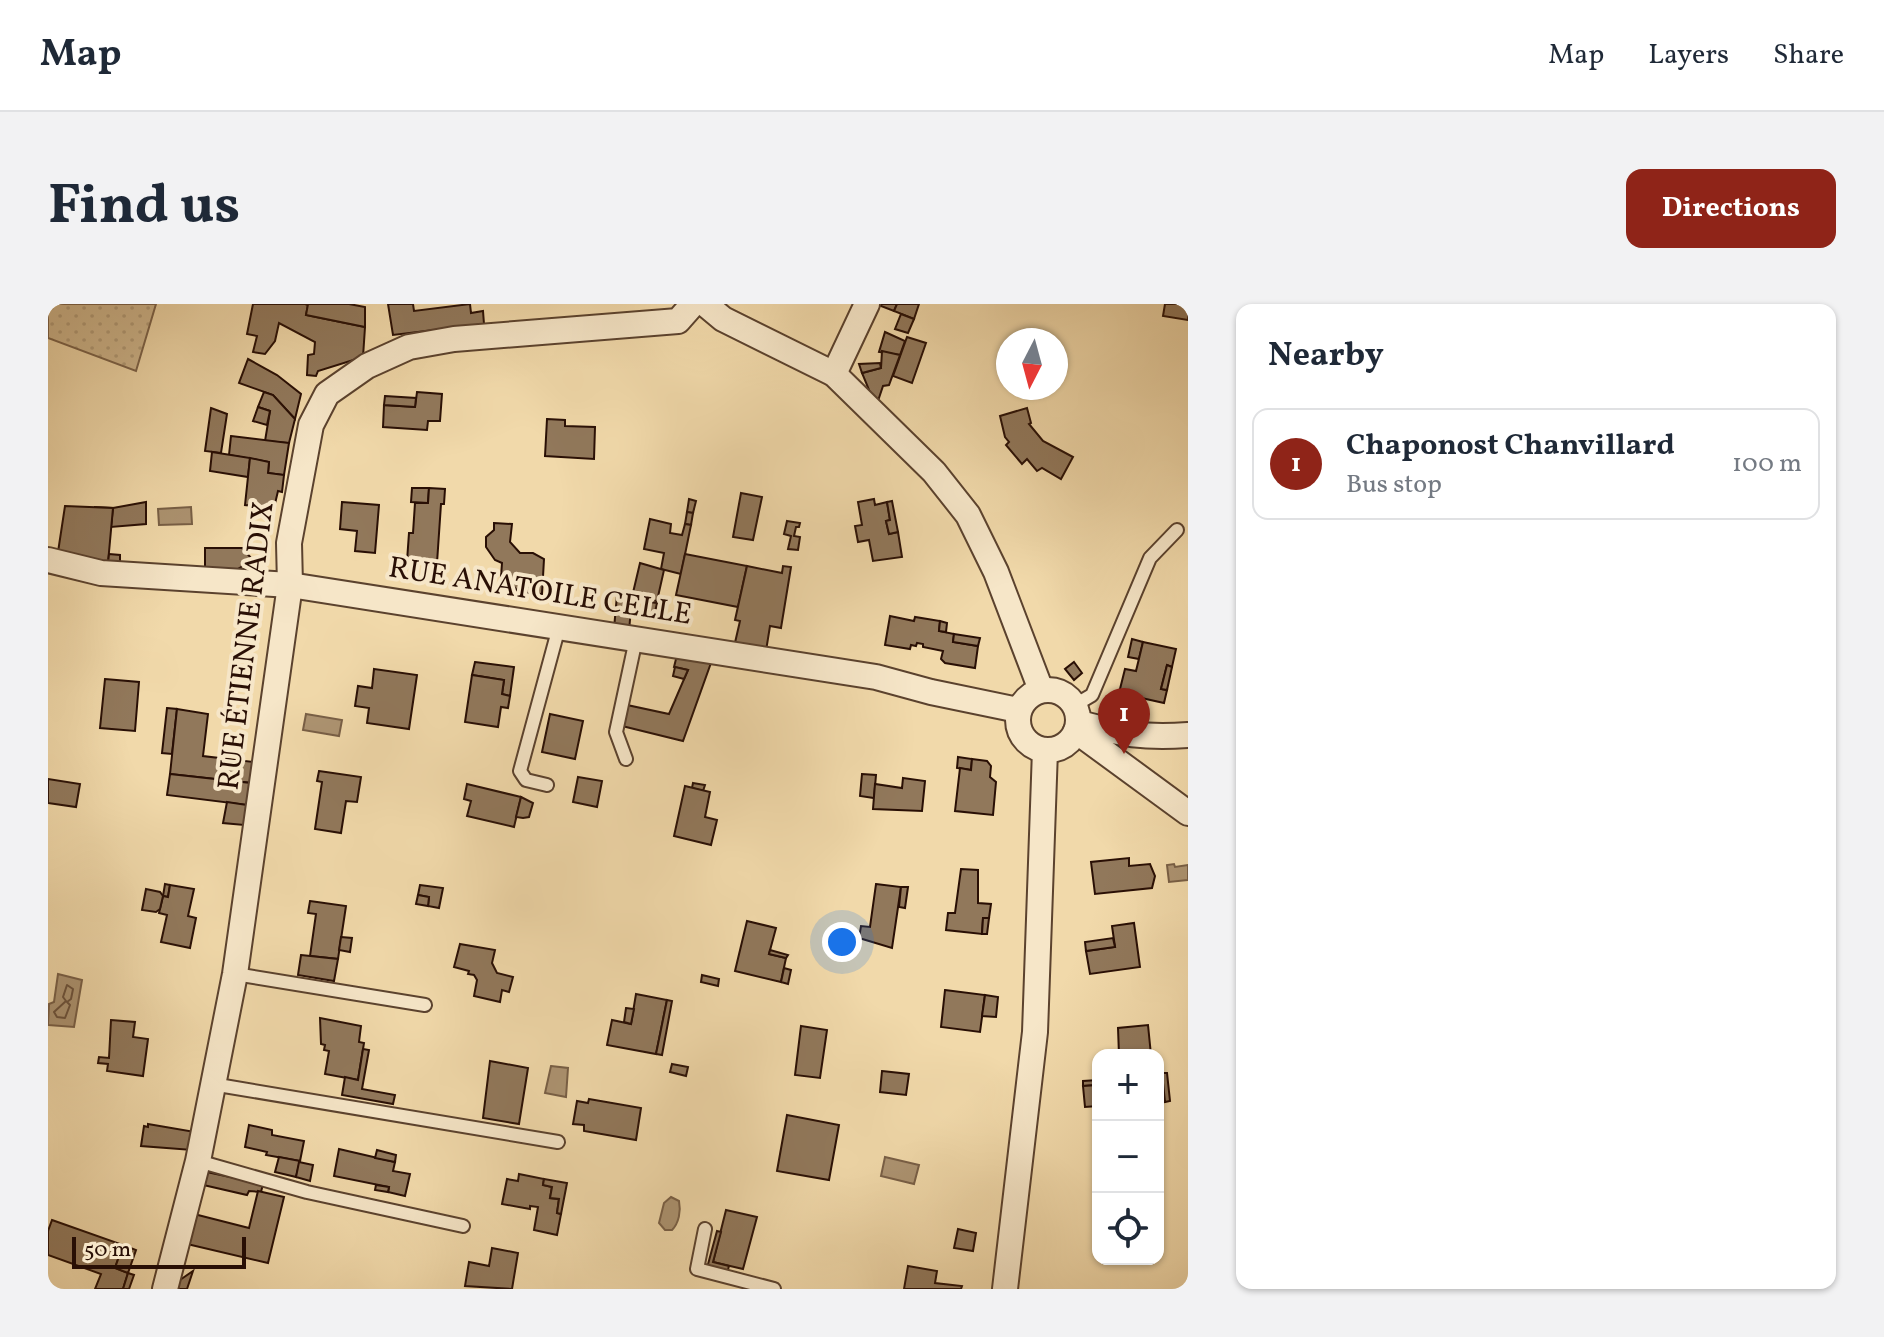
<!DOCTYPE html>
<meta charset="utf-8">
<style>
body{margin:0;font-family:Vollkorn,serif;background:#f2f2f3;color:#1f2937}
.controls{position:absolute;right:24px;bottom:24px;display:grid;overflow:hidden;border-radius:16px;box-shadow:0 2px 6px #0004}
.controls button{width:72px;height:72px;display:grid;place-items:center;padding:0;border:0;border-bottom:2px solid #e0e1e3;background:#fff;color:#1f2937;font:40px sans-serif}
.compass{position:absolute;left:948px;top:24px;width:72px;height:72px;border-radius:50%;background:#fff;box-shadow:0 2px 6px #0004;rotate:186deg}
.scale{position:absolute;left:24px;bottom:20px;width:174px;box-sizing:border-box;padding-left:8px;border:4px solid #290f05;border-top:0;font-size:22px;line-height:28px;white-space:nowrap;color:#290f05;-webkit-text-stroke:6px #f6e6c8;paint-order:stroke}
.you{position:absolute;left:794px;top:638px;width:28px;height:28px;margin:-20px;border:6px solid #fff;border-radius:50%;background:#1a73e8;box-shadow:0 0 0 12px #1a73e833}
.badge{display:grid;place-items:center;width:52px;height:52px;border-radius:50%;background:#8f2418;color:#fff;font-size:26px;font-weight:700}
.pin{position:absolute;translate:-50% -66px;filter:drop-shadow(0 2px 4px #0008)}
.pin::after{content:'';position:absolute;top:42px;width:28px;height:24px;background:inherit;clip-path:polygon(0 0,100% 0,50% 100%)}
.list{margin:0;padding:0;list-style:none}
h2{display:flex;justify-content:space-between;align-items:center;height:104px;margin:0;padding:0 32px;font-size:34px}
h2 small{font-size:26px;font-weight:400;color:#747a83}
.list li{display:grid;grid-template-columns:52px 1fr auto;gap:24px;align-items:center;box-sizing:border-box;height:112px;margin:0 16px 16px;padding:0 16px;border:2px solid #e0e1e3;border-radius:16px}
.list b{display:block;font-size:30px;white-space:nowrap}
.list p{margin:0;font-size:26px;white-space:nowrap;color:#747a83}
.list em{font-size:26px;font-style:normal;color:#747a83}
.icon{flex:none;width:44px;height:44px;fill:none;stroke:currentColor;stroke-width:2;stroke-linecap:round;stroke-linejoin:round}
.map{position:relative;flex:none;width:1140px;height:985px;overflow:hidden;border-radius:16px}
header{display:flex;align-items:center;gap:48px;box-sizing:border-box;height:112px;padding:0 40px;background:#fff;border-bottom:2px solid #e0e1e3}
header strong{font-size:38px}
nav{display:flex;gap:44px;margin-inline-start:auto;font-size:28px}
.intro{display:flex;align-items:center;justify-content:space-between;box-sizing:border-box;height:192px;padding:0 48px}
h1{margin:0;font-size:56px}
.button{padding:20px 36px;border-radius:16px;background:#8f2418;color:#fff;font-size:28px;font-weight:700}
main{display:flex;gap:48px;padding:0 48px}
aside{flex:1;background:#fff;border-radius:16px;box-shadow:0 2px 6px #0004}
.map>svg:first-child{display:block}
.grass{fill:url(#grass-dots);stroke:#7c634a;stroke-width:2}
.water{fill:#ad9472;stroke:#785f46;stroke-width:2}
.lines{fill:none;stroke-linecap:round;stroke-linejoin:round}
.shore{stroke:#6b523c;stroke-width:2}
.building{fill:#91785b;stroke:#290f05;stroke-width:2}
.service-casing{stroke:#5b422e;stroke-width:16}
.minor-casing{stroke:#5b422e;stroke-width:28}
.service{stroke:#f6e6c8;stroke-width:12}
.minor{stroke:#f6e6c8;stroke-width:24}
.labels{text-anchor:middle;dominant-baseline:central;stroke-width:8;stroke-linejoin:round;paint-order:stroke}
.street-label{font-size:30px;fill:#290f05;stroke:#f6e6c8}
</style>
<header>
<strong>Map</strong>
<nav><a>Map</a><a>Layers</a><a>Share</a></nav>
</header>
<div class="intro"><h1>Find us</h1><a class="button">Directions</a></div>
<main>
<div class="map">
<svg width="1140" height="985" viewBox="0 0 1140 985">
<defs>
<pattern id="grass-dots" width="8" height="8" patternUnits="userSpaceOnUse" patternTransform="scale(2)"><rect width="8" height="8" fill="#cfb78e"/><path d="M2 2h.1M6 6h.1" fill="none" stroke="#b29c79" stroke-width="1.8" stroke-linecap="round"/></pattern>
</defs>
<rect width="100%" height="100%" fill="#f1d9aa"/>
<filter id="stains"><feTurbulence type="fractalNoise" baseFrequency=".0025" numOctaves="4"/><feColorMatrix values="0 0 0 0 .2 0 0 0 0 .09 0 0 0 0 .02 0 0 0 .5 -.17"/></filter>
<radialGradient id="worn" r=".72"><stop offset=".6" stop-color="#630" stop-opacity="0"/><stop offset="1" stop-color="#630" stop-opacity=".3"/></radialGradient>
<!-- grass -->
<path class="grass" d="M0,0H108L88,67L0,34Z"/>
<!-- water -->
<g class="water">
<path d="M143,203L144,220L111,221L110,205Z"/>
<path d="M258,410L294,416L291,432L255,426Z"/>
<path d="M1126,560L1127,563L1140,561V576L1121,578L1119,561Z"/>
<path d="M10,670L34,676L26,723L0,721L1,700L6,698Z"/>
<path d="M503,762L520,764L518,793L497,789Z"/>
<path d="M837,853L871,861L866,880L833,872Z"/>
<path d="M623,893L631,897C633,907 631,919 624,926H617L611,919L616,899Z"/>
</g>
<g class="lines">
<!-- shore -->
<path class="shore" d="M19,681L25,685L23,695L19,698L22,701L17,714L9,713L6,708L18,697L15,693Z"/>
</g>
<!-- building -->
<g class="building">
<path d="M205,0H257L260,1L258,11L317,23L315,53L270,67L268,72L259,71L260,51L266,50L267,38L231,19L227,37L217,50L205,48L209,32L199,30Z"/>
<path d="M301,0L317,3V23L258,11L260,0Z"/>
<path d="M340,0H365L366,7L422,0L423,9L435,7L436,20L345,31Z"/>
<path d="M828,0H849L846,7Z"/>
<path d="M849,0H871L866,15L846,7Z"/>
<path d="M1117,0H1140V16L1115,12Z"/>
<path d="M853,10L866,15L860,29L847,25Z"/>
<path d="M837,28L857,37L852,51L831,48Z"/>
<path d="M859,33L878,39L864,79L845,72Z"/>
<path d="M834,47L852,51L841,81L835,82L828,103L814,69L833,64Z"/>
<path d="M200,55L229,71L253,90L247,115L225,91L191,79Z"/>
<path d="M832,59L833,64L814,69L811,60Z"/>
<path d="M216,88L225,91L247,115L241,139L217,137L222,107L210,103Z"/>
<path d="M369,88L394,90L392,117H380L379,126L335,123L336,101L367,103Z"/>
<path d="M337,92L368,94L367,103L336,101Z"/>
<path d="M210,103L222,107L219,121L205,117Z"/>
<path d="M163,104L179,110L173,149L157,147Z"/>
<path d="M979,104L983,119L981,120L995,137L1025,153L1013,175L994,164L989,167L979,155L974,160L958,141L961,138L957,133L952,112Z"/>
<path d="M499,115L517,116V122L547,123L546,155L497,152Z"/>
<path d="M183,132L241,139L236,171L220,169L221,158L181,151Z"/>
<path d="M164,148L202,154L200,173L162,167Z"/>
<path d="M202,154L221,158L220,169L236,171L234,188L230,187L226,204L197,201Z"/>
<path d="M364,184H381L380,199L363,198Z"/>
<path d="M381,184L397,185L396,200H393L389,259L359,257L361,229H365L367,199H380Z"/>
<path d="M693,189L714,193L705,236L685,233Z"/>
<path d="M641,195L648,197L645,209L639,208Z"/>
<path d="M826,195L827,201L839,198L842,216L838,217L841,230L850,228L854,253L825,257L821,236L810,238L807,222L814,221L810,198Z"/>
<path d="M844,197L850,228L841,230L838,217L842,216L839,198Z"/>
<path d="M98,198V220L63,223L65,204L46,203L65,204Z"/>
<path d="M294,198L331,201L327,249L307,247L309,227L292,225Z"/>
<path d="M17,202L65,204L60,259L10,248Z"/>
<path d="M639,208L645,209L643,221L637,220Z"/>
<path d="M602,215L623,220L622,229L634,231L637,220L643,221L633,270L613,265L616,249L596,245Z"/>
<path d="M739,217L752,219L751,223H748L746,232L752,233L750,246L740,245L743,232L736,230Z"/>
<path d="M446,219L464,220L462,238L472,249H485L496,255L494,290L470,288L460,274L453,273L454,259L447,256L438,243V233L446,226Z"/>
<path d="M157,244H194L205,256L188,266L157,265Z"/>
<path d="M61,250L72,251V259H60Z"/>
<path d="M637,250L699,262L690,303L628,291Z"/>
<path d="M592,259L616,266L609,297L584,293Z"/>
<path d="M699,262L734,269L735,262L743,263L733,324L722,322L718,347L686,343L692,317L687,316Z"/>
<path d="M569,291L584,293L581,327L566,325Z"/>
<path d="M601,298L609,299L606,313L599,311Z"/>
<path d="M842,312L866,317L867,313L892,317L891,327L906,330L905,338L930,342L927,364L897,359L893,355L895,347L875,343V340L869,339L868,342L863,341L862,345L837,341Z"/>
<path d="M892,317L899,319L898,328L891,327Z"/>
<path d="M906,330L932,334L930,342L905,338Z"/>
<path d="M1084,335L1095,338L1091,355L1080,353Z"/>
<path d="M1095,338L1128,345L1124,363L1119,361L1113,385L1119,386L1116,399L1071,389L1077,365L1088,367Z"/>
<path d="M629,351L664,356L635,437L574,422L579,401L621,410L640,366L626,363Z"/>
<path d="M427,358L466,363L462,392L454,390L456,376L424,371Z"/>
<path d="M1026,358L1034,369L1026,376L1017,365Z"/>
<path d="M1119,361L1124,363L1119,386L1113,385Z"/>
<path d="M627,363L640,366L636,375L625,372Z"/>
<path d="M326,365L369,371L361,425L319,419L321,404L307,402L310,382L324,384Z"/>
<path d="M424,371L456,376L454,390L462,392L460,404L453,403L450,423L417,418Z"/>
<path d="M57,375L91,378L87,427L52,424Z"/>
<path d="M119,404L129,405L124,450L114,449Z"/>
<path d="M129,405L160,410L155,452L206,458L203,479L122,470Z"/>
<path d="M502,410L535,417L527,455L494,448Z"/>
<path d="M910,453L924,455L923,466L909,464Z"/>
<path d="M924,455L939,457L943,462L942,473L948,478L945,511L907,507L912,464L923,466Z"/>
<path d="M271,467L313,473L309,498L298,497L293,529L267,525L274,478L269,477Z"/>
<path d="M122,470L203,479L199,501L119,491Z"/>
<path d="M814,470L828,471L826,494L812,492Z"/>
<path d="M530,473L554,477L549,503L525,498Z"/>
<path d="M855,474L877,477L874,507L825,505L827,480L854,484Z"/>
<path d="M0,475L32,480L28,503L0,499Z"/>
<path d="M645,479L657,481L655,487L644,484Z"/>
<path d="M419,480L473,493L466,523L419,512L423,497L416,495Z"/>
<path d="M637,482L662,488L657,513L669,516L663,541L626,532Z"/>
<path d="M473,493L485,499L481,513L475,514L468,513Z"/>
<path d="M179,498L199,501L196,521L175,519Z"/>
<path d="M1081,554V562L1102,560L1107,572L1104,584L1047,590L1043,558Z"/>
<path d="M913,565L930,566V599L943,600L941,614H935L934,630L898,626L900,609H907Z"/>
<path d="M117,580L122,581L120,593L115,592Z"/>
<path d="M828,580L853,583L844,644L811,634L813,622L822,623Z"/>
<path d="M122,581L146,585L140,612L148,614L142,644L113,638L119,611L111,609L115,592L120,593Z"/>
<path d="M372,581L395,584L391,604L380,602L381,593L370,591Z"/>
<path d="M853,583H860L857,604L851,603Z"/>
<path d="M98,585L112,588L115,592L112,605L108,608L94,606Z"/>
<path d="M370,591L381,593L380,602L368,600Z"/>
<path d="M262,597L298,602L290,655L262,652L268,610L260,609Z"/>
<path d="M935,614H941L939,630H934Z"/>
<path d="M699,617L728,624L721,650L738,654L733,678L687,667Z"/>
<path d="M1086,619L1092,663L1042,670L1038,647L1067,643L1064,622Z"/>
<path d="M293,633L304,634L302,648L291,646Z"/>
<path d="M1065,634L1067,643L1038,647L1037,638Z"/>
<path d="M412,640L447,646L444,659L449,669L465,673L461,688L454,686L452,698L426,692L429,676L426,671L420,670L421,667L406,663Z"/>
<path d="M722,646L740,651L738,654L721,650Z"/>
<path d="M253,651L290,655L286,677L250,671Z"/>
<path d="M736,664L743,666L740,680L733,678Z"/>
<path d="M654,671L671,675L670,682L653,678Z"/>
<path d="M897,686L937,691L932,728L893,723Z"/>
<path d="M588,690L619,696L608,750L559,741L564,716L583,720Z"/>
<path d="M937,691L950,693L948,713L934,712Z"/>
<path d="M619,696L624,697L614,751L608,750Z"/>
<path d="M578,704L586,705L583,720L576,718Z"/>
<path d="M272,714L313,722L311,738L316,739L310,776L277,770L281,747L276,746L277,741L273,740Z"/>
<path d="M63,716L87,718L85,733L100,735L95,772L59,767L60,760L50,759L51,753L61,754Z"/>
<path d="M1100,721L1103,751H1071L1070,724Z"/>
<path d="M753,722L779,726L772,774L747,771Z"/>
<path d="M315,745L321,746L314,785L347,791L345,800L294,791L297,773L310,776Z"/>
<path d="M442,757L480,764L471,820L435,814Z"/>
<path d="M624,760L640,763L638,772L622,768Z"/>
<path d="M834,767L861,770L858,791L832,788Z"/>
<path d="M1114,769L1117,798H1110V770Z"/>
<path d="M1114,769H1119L1122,797L1117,798Z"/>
<path d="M1050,776V781L1035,782V777Z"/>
<path d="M1050,781V802L1037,803L1035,782Z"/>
<path d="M541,795L593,804L588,836L536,827V821L525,820L529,797L540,799Z"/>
<path d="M739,811L791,821L781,876L729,867Z"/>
<path d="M100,820L147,828L144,846L93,842L96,822L100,823Z"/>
<path d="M201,821L224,826V831L256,837L252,857L218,851L219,848L197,843Z"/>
<path d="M291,845L347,858L345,867L362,870L357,892L340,888L341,883L286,872Z"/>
<path d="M329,846L348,851L347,858L327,854Z"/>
<path d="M231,853L252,857L248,873L227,868Z"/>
<path d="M251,858L265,861L262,877L248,873Z"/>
<path d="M154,867L215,880L213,888L201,887L199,891L151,880Z"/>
<path d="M471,870L496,875L495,881L504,883L502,894L511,895L509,909L513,910L509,931L486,926L490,903L482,902V905L454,900L459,875L470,877Z"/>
<path d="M496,875L519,879L513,910L509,909L511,895L502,894L504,883L495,881Z"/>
<path d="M328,881L341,883L340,888L327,886Z"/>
<path d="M210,887L236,893L220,959L139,940L146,910L201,924Z"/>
<path d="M678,906L709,913L695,965L665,958Z"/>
<path d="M4,916L75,941L67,964L80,969L75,985H47L53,970L0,951V927Z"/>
<path d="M910,925L928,929L925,947L906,944Z"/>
<path d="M669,927L673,928L665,958L681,962L679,969L659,964Z"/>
<path d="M75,941L88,946L80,969L67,964Z"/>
<path d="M444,944L470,949L464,985L417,982L421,958L441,962Z"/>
<path d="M860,962L889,967L887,979L914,982L913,985H856Z"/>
<path d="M145,967L139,985H128L129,978Z"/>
<path d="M80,969L86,971L81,985H75Z"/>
</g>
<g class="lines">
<defs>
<g id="service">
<path d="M1027,401L1044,391L1102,254L1129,226"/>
<path d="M578,455L568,428L588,335"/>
<path d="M499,481L478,476L472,467L511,323"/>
<path d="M187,670L377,701"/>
<path d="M164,780L510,838"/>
<path d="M150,857L259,888L415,922"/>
<path d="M657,925L649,965L726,985"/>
</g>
<g id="minor">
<path d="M657,0L675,15L786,70L886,168L920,211L948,268L993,386"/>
<path d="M786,70L819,0"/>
<path d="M0,256L53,269L242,281L828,373L883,388L970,406"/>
<circle cx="1000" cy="416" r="30"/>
<path d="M1031,419C1074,430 1095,434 1140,431"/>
<path d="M1028,427L1140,509"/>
<path d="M117,985L150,857L187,670L242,281L241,239L263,121L279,90L319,62L361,43L406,35L630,17L645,0"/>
<path d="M957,985L987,728L997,446"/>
</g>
</defs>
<!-- service casing -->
<use href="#service" class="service-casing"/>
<!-- minor casing -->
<use href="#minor" class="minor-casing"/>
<!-- service -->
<use href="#service" class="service"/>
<!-- minor -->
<use href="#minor" class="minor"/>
</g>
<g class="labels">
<!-- street labels -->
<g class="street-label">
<text transform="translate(492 288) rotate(9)">RUE ANATOILE CELLE</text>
<text transform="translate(199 342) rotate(-83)">RUE ÉTIENNE RADIX</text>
</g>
</g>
<rect width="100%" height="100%" filter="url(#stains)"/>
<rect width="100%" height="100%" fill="url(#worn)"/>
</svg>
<div class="controls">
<button>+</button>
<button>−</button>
<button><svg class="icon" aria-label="locate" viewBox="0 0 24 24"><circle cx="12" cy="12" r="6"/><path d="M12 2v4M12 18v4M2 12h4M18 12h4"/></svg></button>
</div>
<svg class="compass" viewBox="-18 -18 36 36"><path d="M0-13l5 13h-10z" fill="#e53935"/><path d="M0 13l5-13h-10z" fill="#747a83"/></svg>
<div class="scale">50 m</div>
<div class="you"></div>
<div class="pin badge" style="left:1076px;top:450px">1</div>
</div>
<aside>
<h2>Nearby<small></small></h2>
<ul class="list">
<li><span class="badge">1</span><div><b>Chaponost Chanvillard</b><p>Bus stop</p></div><em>100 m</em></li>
</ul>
</aside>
</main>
